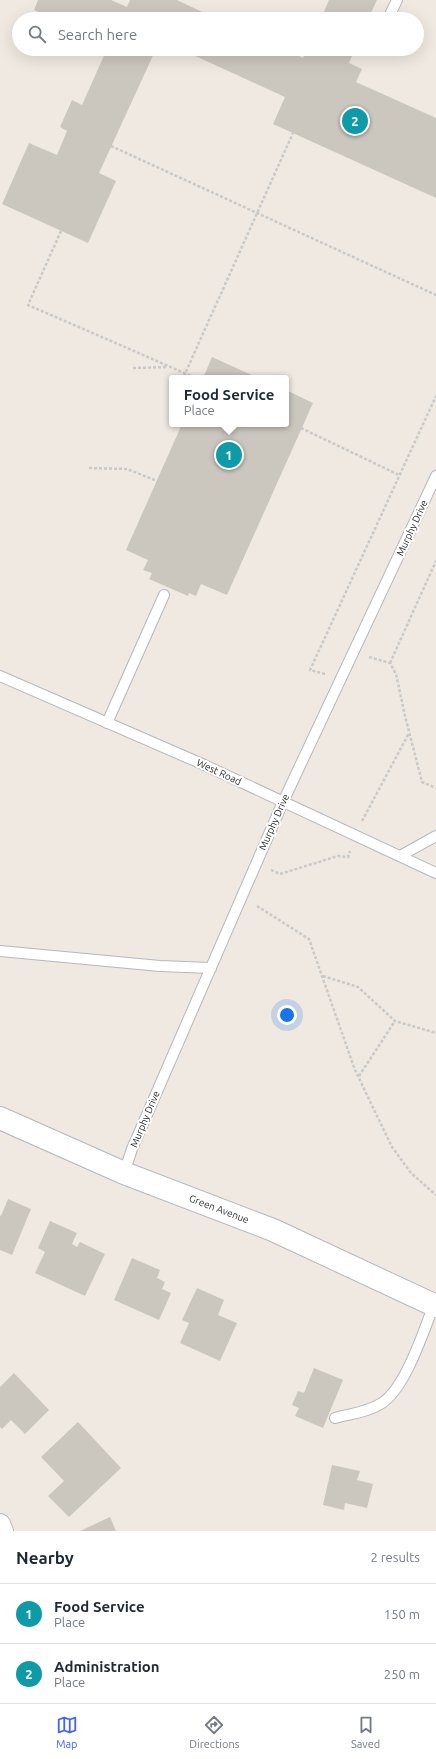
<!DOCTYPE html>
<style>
body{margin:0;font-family:Ubuntu,sans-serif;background:#f2f2f3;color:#1f2937}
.you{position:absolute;left:287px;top:1015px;width:14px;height:14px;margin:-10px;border:3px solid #fff;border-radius:50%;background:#1a73e8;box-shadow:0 0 0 6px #1a73e833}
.badge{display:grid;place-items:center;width:26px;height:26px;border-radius:50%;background:#4264fb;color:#fff;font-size:13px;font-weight:700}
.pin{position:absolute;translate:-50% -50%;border:2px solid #fff;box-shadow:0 1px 4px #0006}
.popup{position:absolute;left:169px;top:375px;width:120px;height:52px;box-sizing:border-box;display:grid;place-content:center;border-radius:4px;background:#fff;filter:drop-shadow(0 1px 3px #0005);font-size:13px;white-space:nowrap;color:#747a83}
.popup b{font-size:15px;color:#1f2937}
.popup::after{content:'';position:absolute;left:50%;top:100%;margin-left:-8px;border:8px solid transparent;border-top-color:#fff}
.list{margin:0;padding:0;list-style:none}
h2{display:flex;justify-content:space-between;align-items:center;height:52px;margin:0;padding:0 16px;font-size:17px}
h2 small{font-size:13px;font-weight:400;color:#747a83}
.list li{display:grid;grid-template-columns:26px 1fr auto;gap:12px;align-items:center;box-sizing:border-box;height:60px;padding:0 16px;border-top:1px solid #e0e1e3}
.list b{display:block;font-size:15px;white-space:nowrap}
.list p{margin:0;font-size:13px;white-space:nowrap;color:#747a83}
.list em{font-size:13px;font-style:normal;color:#747a83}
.icon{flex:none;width:22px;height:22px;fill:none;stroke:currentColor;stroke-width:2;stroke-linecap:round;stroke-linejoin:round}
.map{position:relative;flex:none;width:436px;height:1531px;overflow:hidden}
.search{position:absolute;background:#fff;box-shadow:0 4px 16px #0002;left:12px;right:12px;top:12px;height:44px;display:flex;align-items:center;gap:10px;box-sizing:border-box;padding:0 14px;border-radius:22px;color:#747a83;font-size:15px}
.sheet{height:172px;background:#fff}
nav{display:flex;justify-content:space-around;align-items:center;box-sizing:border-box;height:56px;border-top:1px solid #e0e1e3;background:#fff;font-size:11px;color:#747a83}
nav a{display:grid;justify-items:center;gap:2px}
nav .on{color:#4264fb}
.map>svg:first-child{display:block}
.building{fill:#cbc7bf}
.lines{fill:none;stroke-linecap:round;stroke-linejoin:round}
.lane-casing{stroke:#b4b7c1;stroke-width:12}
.street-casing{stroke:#b4b7c1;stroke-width:22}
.secondary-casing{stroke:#b4b7c1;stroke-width:24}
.path{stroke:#c9c9c9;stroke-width:2.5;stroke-dasharray:3 2;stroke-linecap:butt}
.lane{stroke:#fff;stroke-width:10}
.street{stroke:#fff;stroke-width:20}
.secondary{stroke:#fff;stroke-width:22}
.path-bridge{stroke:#c9c9c9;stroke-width:2.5;stroke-dasharray:3 2;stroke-linecap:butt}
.labels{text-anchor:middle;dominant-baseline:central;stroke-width:4;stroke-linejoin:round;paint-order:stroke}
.street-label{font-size:10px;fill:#2e2e2e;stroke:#fff}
</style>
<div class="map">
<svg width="436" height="1531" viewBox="0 0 436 1531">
<rect width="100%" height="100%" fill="#efe9e1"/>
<!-- building -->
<g class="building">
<path d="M38,0H111L127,7L130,0H177L217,19H54L34,10Z"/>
<path d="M329,0H377L368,19H321Z"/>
<path d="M107,49H156L99,173L116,181L88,243L2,204L29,143L57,155L67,131L60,127L72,100L82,105Z"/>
<path d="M180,49H284L303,58L307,49H355L349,63L362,69L356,82L436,118V198L273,124L285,97Z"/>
<path d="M212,357L258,378H203Z"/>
<path d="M286,390L313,403L227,595L201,584L196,596L189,593L188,596L149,579L152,573L143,570L148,560L126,550L182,424H286Z"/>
<path d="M8,1199L31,1209L12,1255L0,1250V1215L1,1216Z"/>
<path d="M50,1221L77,1233L72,1244L77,1247L80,1242L105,1254L85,1296L35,1273L45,1252L38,1248Z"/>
<path d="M132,1258L160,1270L157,1278L165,1282L162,1289L171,1293L159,1320L114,1300Z"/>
<path d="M197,1288L224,1300L218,1315L237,1323L220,1361L180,1343L189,1323L182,1320Z"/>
<path d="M314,1368L343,1380L323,1428L295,1416L299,1408L292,1405L298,1391L304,1393Z"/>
<path d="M14,1373L49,1410L25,1434L11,1420L2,1429L0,1427V1387Z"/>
<path d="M78,1422L121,1468L69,1517L48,1496L64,1481L41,1457Z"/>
<path d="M332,1465L360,1471L357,1480L373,1484L367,1508L345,1503L344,1510L323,1505Z"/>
<path d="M110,1517L116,1531H80Z"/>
</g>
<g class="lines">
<defs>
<g id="lane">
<path d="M388,19L397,0"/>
<path d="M374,50L375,49"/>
<path d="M0,676L200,763L436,873"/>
<path d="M107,723L164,595"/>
<path d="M400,856L436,836"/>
<path d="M0,951L160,966L211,968"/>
<path d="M124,1173L132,1149L283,802L436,476"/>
<path d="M335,1418C350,1414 368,1412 382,1403C406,1387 423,1332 434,1305"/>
</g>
<path id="street" d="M0,1524L3,1531"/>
<path id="secondary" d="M0,1118L124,1173L273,1230L436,1306"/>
</defs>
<!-- lane casing -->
<use href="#lane" class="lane-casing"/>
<!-- street casing -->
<use href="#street" class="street-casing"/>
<!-- secondary casing -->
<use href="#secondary" class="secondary-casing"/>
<!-- path -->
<g class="path">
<path d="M111,146L436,295"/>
<path d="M61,231L28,305L196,378"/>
<path d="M133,368L168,367"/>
<path d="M301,428L399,475"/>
<path d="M89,468L127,469L157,481"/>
<path d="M369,657L390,663L396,674L405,716L422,782L436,788"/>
<path d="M390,663L436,561"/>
<path d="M325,674L310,670L436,396"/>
<path d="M362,821L409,733"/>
<path d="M271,870L280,874L338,856L348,857L350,851"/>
<path d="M257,906L309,939L355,1070L392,1147L411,1173L436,1195"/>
<path d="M323,976L358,987L395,1021L436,1033"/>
<path d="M359,1076L395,1021"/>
</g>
<!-- lane -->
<use href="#lane" class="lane"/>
<!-- street -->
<use href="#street" class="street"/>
<!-- secondary -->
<use href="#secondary" class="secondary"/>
<!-- path-bridge -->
<path class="path-bridge" d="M189,378L184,376L293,133"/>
</g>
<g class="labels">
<!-- street labels -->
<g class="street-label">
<text transform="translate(412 528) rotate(-65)">Murphy Drive</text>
<text transform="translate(219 772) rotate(25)">West Road</text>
<text transform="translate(274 822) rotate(-66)">Murphy Drive</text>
<text transform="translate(145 1119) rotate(-67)">Murphy Drive</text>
<text transform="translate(219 1209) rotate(21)">Green Avenue</text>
</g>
</g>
</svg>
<div class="you"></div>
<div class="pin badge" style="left:229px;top:455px;background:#0f9aa8">1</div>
<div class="popup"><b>Food Service</b>Place</div>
<div class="pin badge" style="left:355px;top:121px;background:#0f9aa8">2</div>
<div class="search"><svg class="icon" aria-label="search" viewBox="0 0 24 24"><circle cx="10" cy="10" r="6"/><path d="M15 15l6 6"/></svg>Search here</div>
</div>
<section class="sheet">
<h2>Nearby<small>2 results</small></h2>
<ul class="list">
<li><span class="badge" style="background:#0f9aa8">1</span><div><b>Food Service</b><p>Place</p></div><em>150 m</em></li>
<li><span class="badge" style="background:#0f9aa8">2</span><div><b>Administration</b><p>Place</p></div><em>250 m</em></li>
</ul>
</section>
<nav>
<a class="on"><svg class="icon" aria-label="map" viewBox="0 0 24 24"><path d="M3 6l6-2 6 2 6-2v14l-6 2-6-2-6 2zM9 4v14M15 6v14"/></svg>Map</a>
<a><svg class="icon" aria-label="directions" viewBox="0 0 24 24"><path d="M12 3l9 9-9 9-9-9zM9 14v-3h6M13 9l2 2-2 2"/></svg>Directions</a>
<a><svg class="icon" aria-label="saved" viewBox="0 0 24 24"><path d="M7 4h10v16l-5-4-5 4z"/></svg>Saved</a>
</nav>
